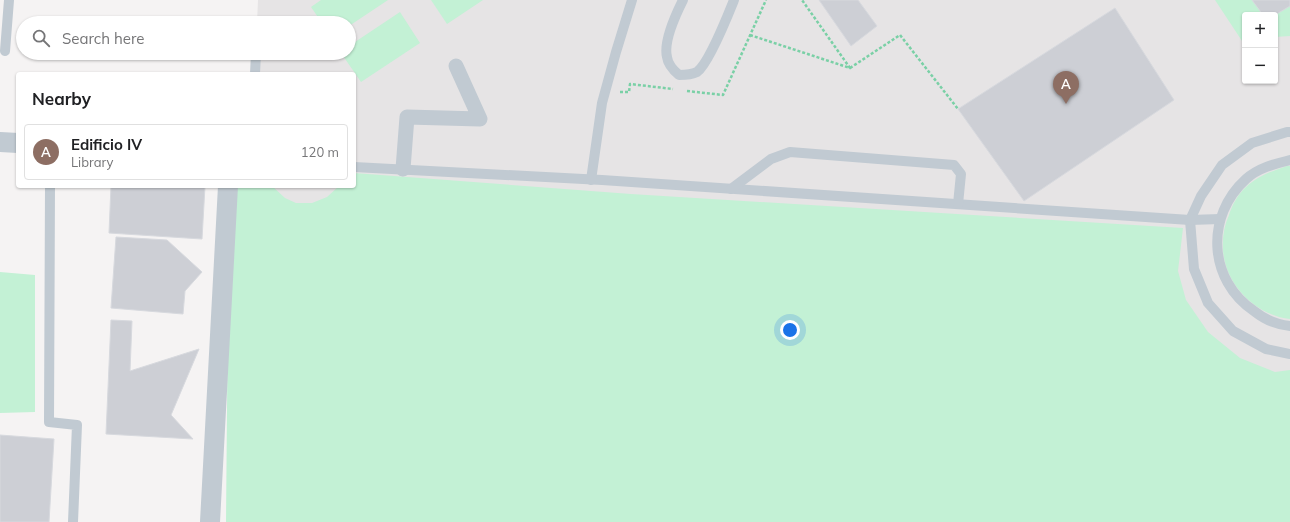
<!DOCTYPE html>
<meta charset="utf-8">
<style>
body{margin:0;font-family:Mulish,sans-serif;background:#f2f2f2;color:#202124}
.controls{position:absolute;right:12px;top:12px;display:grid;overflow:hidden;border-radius:4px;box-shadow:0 1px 3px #0004}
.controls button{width:36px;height:36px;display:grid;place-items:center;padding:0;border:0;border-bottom:1px solid #e0e0e0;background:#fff;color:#202124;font:20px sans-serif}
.you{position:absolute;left:790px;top:330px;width:14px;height:14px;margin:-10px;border:3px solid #fff;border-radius:50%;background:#1a73e8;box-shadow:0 0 0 6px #1a73e833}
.badge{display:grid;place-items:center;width:26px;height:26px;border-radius:50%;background:#7c3aed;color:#fff;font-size:13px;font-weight:700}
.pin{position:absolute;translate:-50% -33px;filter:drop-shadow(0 1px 2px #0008)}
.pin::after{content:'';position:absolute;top:21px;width:14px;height:12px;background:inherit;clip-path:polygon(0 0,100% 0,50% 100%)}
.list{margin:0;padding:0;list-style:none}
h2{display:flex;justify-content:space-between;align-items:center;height:52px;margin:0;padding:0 16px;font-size:17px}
h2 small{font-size:13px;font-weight:400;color:#757577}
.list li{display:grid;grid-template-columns:26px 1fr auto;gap:12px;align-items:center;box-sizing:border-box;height:56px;margin:0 8px 8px;padding:0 8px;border:1px solid #e0e0e0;border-radius:4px}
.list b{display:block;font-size:15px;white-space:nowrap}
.list p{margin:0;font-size:13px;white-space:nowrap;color:#757577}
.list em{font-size:13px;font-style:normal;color:#757577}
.icon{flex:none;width:22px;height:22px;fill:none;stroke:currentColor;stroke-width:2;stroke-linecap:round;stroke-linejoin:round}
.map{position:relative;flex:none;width:1290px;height:522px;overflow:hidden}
.search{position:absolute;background:#fff;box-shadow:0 1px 3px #0004;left:16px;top:16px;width:340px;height:44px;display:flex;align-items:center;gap:10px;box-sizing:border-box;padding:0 14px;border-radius:22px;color:#757577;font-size:15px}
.panel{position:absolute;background:#fff;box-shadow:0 1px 3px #0004;left:16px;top:72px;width:340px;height:116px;border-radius:4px}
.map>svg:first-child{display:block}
.education{fill:#e6e4e5;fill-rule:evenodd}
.green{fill:#c3f1d5}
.building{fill:#cdcfd5;stroke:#d7d9de}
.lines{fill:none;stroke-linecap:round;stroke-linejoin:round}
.path{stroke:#7ad0a6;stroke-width:2.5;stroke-dasharray:3 2;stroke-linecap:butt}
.service{stroke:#c1cad2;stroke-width:10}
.pedestrian{stroke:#c1cad2;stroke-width:15}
.minor{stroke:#c1cad2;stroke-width:20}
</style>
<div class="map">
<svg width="1290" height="522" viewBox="0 0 1290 522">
<rect width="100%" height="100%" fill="#f5f3f3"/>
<!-- education -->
<path class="education" d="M258,0H1290V522H232L248,186H354V74H254L255,53H349V23H257ZM1245,15H1275V81H1245Z"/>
<!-- green -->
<g class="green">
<path d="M321,0H388L349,26V23H322L311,7Z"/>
<path d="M431,0H483L447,24Z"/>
<path d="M1215,0H1290V36L1275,37V15H1245V44H1244Z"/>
<path d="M400,12L420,43L361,82L341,53H349V46Z"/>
<path d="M1287,166H1290V319C1256,315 1226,286 1223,251C1222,238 1224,226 1229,215C1232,205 1238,194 1246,187C1258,176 1272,171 1287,166Z"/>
<path d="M354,173L631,194L1183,228L1178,271L1186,300L1208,332L1240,358L1275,372L1290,370V522H226L229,186H272L285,198L296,203H312L327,197L339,186H354Z"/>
<path d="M0,272L35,275V412L0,413Z"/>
</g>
<!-- building -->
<g class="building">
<path d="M819,0H858L877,26L851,46Z"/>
<path d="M1252,0H1290V6L1275,15H1263Z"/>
<path d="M1115,8L1174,100L1024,201L958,109Z"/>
<path d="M111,186H205L202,239L109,233Z"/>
<path d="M116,237L167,240L202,272L185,291L183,314L111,308Z"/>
<path d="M111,320L132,321L130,371L199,349L171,415L193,439L106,434Z"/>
<path d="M0,435L54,439L49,522H0Z"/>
</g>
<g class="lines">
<!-- path -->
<g class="path">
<path d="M750,35L850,68L802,0"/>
<path d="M850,68L900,35L958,109"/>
<path d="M687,91L723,95L766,0"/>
<path d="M620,92H629L630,84L673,89"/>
</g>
<!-- service -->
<g class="service">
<path d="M683,0C676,14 663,41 667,57C668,65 673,70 679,75C685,75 691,75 697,72C709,63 728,15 734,0"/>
<path d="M5,51L9,0"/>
<path d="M255,74L256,53"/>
<path d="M1290,132H1287L1252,143L1222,165L1201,196L1190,220L1194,269L1208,303L1233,331L1266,349L1290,354"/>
<path d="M1290,160C1274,164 1258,168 1246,179C1205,216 1208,280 1254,311C1264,319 1277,325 1290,326"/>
<path d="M354,167L602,180L1190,220L1220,219"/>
<path d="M591,180L602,103L616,52L632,0"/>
<path d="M50,186L49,422L77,425L73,522"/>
<path d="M731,189L771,159L790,152L954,165L961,174L958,204"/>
</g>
<!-- pedestrian -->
<path class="pedestrian" d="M403,169L407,117L480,119L456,66"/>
<!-- minor -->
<g class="minor">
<path d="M0,142L18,143"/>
<path d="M210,522L228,186"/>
</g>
</g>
</svg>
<div class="controls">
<button>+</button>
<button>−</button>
</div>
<div class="you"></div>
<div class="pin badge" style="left:1066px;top:104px;background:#8d6e63">A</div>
<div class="search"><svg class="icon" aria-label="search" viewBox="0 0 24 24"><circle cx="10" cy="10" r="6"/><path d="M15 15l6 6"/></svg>Search here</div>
<section class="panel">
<h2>Nearby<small></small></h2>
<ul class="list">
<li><span class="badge" style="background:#8d6e63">A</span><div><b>Edificio IV</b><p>Library</p></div><em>120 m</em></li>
</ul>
</section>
</div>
